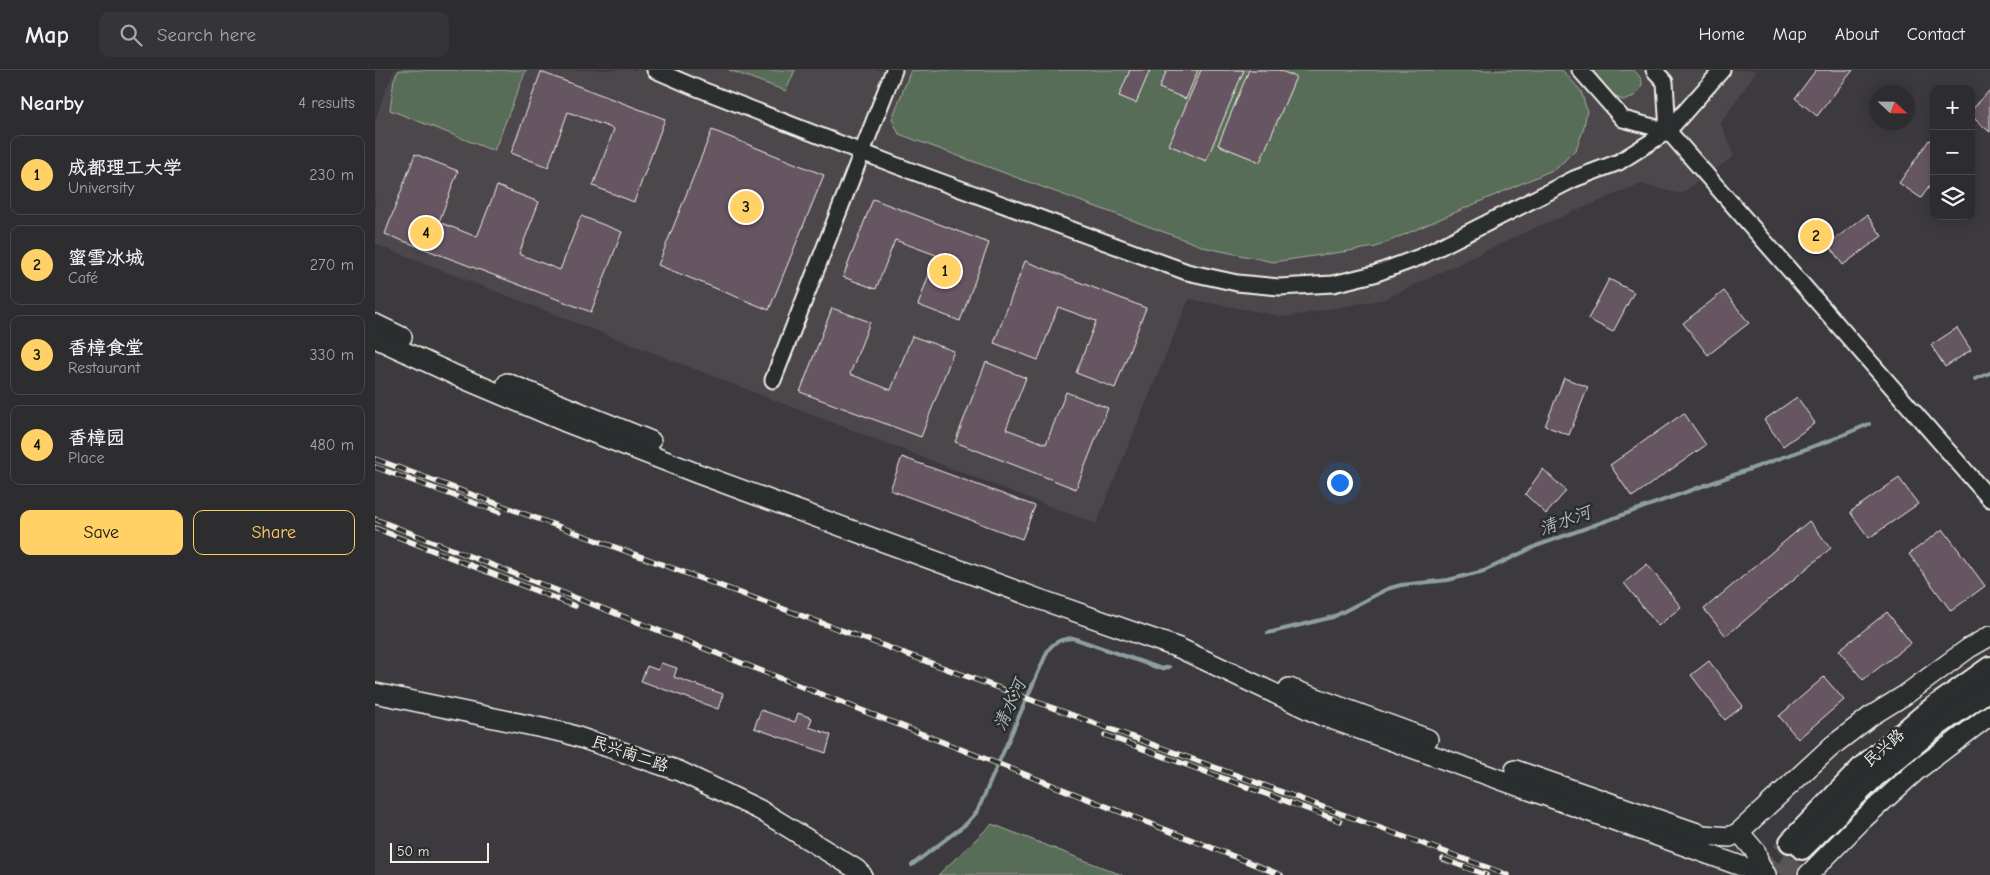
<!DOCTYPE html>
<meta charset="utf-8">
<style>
body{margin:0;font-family:"Comic Neue","LXGW WenKai TC",sans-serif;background:#353436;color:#f1f3f6}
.controls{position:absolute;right:15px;top:15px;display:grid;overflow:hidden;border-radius:10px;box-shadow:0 2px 12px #0003}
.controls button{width:45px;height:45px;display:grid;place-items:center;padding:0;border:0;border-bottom:1px solid #48484a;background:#2d2c2e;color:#f1f3f6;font:25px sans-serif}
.compass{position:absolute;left:1495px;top:15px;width:45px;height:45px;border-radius:50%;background:#2d2c2e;box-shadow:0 2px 12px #0003;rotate:112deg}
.scale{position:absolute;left:15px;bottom:12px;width:99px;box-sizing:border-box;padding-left:5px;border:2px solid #f4f1e8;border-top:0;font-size:14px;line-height:18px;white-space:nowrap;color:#f4f1e8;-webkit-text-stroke:4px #2a2d2e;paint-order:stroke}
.you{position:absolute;left:964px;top:412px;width:18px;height:18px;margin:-12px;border:4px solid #fff;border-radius:50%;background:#1a73e8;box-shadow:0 0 0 8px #1a73e833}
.badge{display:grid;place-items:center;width:32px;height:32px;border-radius:50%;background:#ffd166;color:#111;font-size:16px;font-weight:700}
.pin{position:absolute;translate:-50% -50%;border:2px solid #fff;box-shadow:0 1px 5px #0006}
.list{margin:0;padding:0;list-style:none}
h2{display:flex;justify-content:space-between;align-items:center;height:65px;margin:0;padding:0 20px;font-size:21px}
h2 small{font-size:16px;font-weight:400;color:#a7a7aa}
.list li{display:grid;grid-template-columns:32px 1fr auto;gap:15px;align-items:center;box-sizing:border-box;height:80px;margin:0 10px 10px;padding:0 10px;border:1px solid #48484a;border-radius:10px}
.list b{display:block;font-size:19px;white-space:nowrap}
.list p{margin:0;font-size:16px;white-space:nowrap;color:#a7a7aa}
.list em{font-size:16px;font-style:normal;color:#a7a7aa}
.actions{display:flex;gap:10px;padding:15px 20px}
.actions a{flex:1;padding:11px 0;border:1px solid #ffd166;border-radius:10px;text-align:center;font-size:18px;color:#ffd166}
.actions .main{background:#ffd166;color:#111}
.icon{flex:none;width:28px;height:28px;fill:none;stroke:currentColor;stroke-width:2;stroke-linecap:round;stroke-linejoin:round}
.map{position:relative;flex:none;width:1615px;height:805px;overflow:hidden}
header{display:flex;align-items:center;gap:30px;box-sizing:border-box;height:70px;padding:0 25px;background:#2d2c2e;border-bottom:1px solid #48484a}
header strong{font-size:24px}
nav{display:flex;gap:28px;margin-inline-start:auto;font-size:18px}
.search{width:350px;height:45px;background:#353436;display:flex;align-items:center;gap:12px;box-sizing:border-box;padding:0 18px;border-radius:10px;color:#a7a7aa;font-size:19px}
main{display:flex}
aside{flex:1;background:#2d2c2e}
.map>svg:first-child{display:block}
.built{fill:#4c464c}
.green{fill:#586d58;stroke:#a6afa0}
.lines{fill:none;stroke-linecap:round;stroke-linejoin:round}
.stream{stroke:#8f9fa0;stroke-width:4}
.building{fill:#665762;stroke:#f4f1e8}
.secondary-tunnel{stroke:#585558;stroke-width:20;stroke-dasharray:20 10;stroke-linecap:butt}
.minor-casing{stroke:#f4f1e8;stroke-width:19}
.tertiary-casing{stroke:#f4f1e8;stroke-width:22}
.secondary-casing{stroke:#f4f1e8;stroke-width:24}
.minor{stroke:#2a2d2e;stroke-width:15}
.tertiary{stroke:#2a2d2e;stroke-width:19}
.secondary{stroke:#2a2d2e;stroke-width:20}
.rail-casing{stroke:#f4f1e8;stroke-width:5.5}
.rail{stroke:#2a2d2e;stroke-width:4;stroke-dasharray:11;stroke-linecap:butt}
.labels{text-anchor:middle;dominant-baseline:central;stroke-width:5;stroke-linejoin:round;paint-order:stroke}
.street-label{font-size:16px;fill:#f4f1e8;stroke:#2a2d2e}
.water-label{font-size:18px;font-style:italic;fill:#b1bab8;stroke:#2a2d2e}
</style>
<header>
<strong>Map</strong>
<div class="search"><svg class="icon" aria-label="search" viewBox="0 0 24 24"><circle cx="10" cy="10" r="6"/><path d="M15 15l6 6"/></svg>Search here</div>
<nav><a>Home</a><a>Map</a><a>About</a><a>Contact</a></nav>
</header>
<main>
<aside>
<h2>Nearby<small>4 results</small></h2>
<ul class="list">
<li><span class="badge">1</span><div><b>成都理工大学</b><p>University</p></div><em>230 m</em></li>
<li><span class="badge">2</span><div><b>蜜雪冰城</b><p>Café</p></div><em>270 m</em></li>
<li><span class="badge">3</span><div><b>香樟食堂</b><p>Restaurant</p></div><em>330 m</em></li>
<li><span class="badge">4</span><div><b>香樟园</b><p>Place</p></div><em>480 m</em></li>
</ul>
<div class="actions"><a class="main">Save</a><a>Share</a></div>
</aside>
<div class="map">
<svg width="1615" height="805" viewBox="0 0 1615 805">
<rect width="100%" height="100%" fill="#3c3a3e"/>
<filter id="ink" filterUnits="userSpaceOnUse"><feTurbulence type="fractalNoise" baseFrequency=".02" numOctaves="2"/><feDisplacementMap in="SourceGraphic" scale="10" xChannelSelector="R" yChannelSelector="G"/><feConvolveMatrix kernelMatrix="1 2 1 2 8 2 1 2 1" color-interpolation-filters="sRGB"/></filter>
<g filter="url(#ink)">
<!-- built -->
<path class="built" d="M20,0H1382L1346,53L1359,86L1306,124L1265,114L1157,159L1010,229L911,247L814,229L721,454L422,339L0,174V51L10,21Z"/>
<!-- green -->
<g class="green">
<path d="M24,0H151L119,81L15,40L19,9Z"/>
<path d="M354,0H420L411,21Z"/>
<path d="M536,0H1187L1206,21L1212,41L1208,61L1201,79L1182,98L1001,177L898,192L832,178L524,64L517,49Z"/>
<path d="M1217,0H1259C1262,4 1267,8 1267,13C1267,21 1256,31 1248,30C1238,28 1224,7 1217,0Z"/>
<path d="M617,754L747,805H563Z"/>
</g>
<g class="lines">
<!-- stream -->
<g class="stream">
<path d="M1600,309L1615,303"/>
<path d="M893,563L958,547L1012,519L1026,515L1073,510L1109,501L1161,476L1456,370L1494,354"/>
<path d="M537,795L591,754L602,742L673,580C680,571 687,569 698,568L787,599L794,597"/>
</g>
</g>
<!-- building -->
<g class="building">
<path d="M755,0H775L761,33L744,26Z"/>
<path d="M792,0H823L811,29L784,18Z"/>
<path d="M826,0H869L831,91L794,75Z"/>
<path d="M874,0H904L921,7L885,92L843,75Z"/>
<path d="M1441,0H1478L1442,46L1420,28Z"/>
<path d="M166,2L290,49L259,132L218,116L239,59L193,42L173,97L136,83Z"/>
<path d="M1615,20V62L1596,46V41Z"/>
<path d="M337,60L449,105L394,240L283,195Z"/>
<path d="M1554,70L1559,73V110L1546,128L1524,113Z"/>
<path d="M40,84L83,101L64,152L102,167L122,116L164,132L144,184L185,200L206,146L247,162L216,242L10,164Z"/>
<path d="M498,129L614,173L585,251L543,235L561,185L520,170L501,219L468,207Z"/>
<path d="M1492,145L1507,166L1468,195L1453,174Z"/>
<path d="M650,191L771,238L740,318L701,303L721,251L683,237L663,290L619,273Z"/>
<path d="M1234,209L1259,222L1238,262L1213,249Z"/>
<path d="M1349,221L1374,253L1333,285L1308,253Z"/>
<path d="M457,238L495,252L475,304L516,320L537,266L579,281L546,367L425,322Z"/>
<path d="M1582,258L1596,280L1570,297L1556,275Z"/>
<path d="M611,292L651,308L631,359L671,374L691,322L733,338L701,419L580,372Z"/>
<path d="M1189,308L1213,317L1194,365L1170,356Z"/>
<path d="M1422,327L1440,353L1408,376L1389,350Z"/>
<path d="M1309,343L1331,375L1257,427L1235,395Z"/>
<path d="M527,387L660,436L647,469L515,420Z"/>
<path d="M1168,399L1191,421L1171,444L1150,424Z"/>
<path d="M1524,408L1543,434L1494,468L1475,442Z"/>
<path d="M1434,451L1456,478L1351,566L1329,539Z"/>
<path d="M1568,459L1610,516L1576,541L1534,484Z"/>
<path d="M1272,494L1306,537L1283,556L1249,513Z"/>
<path d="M1512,542L1536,573L1488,610L1464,580Z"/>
<path d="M1334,591L1368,636L1350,650L1316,605Z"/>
<path d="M286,593L302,598L299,607L348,624L343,639L266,611L272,596L283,600Z"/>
<path d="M1449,607L1469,630L1423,669L1404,646Z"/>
<path d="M386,640L420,652L423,643L437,648L434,657L456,665L451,683L379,658Z"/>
</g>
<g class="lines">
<!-- secondary-tunnel -->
<g class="secondary-tunnel">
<path d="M1387,805L1415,772"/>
<path d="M1407,805L1427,779"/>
</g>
<defs>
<g id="minor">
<path d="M280,0L322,18L520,95L812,202L862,213L904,217L958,214L999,204L1045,187L1199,109L1244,92L1293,61L1347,0"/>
<path d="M1205,0L1248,49L1293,61L1615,429"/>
<path d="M1279,0L1290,12L1293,61"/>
<path d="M398,310L519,0"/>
</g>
<g id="tertiary">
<path d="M0,254L27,267"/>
<path d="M0,268L82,306L193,353L321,403L664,529L804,578L945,645L1391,805"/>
<path d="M132,313L276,371"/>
<path d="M914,618L1053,669"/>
<path d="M0,623L191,663L304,701L385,740L481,799L487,805"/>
<path d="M1140,700L1328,765L1355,767L1364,762"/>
<path d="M1391,805L1384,794L1381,782L1364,762L1457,676L1496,646L1530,625L1594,578L1615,566"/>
<path d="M1433,805L1486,751L1541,701L1615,645"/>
</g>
<g id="secondary">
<path d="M1415,772L1487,697L1552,642L1615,597"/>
<path d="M1427,779L1500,707L1561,657L1615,619"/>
</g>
</defs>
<!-- minor casing -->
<use href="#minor" class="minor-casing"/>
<!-- tertiary casing -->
<use href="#tertiary" class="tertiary-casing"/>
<!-- secondary casing -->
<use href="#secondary" class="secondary-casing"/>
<!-- minor -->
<use href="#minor" class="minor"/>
<!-- tertiary -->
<use href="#tertiary" class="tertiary"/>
<!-- secondary -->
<use href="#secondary" class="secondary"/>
<defs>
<g id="rail">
<path d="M0,389L1133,805"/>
<path d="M0,397L124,442"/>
<path d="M0,449L906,805"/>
<path d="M0,458L200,536"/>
<path d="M730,665L965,751"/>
<path d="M1068,789L1111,805"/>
</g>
</defs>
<!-- rail casing -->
<use href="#rail" class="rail-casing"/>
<!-- rail -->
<use href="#rail" class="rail"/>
</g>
</g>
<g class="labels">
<!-- street labels -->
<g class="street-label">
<text transform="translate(1509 678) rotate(-41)">民兴路</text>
<text transform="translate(255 684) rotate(19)">民兴南二路</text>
</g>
<!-- water labels -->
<g class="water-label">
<text transform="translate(1190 451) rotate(-20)">清水河</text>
<text transform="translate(635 635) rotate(-66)">清水河</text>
</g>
</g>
</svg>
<div class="controls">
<button>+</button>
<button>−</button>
<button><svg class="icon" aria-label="layers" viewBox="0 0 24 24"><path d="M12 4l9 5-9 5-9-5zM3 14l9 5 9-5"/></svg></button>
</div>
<svg class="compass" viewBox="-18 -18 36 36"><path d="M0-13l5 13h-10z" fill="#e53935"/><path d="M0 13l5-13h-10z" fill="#a7a7aa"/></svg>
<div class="scale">50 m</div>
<div class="you"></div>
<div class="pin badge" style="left:570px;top:201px">1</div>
<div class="pin badge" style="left:1441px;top:166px">2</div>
<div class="pin badge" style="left:371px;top:137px">3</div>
<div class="pin badge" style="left:51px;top:163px">4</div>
</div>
</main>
